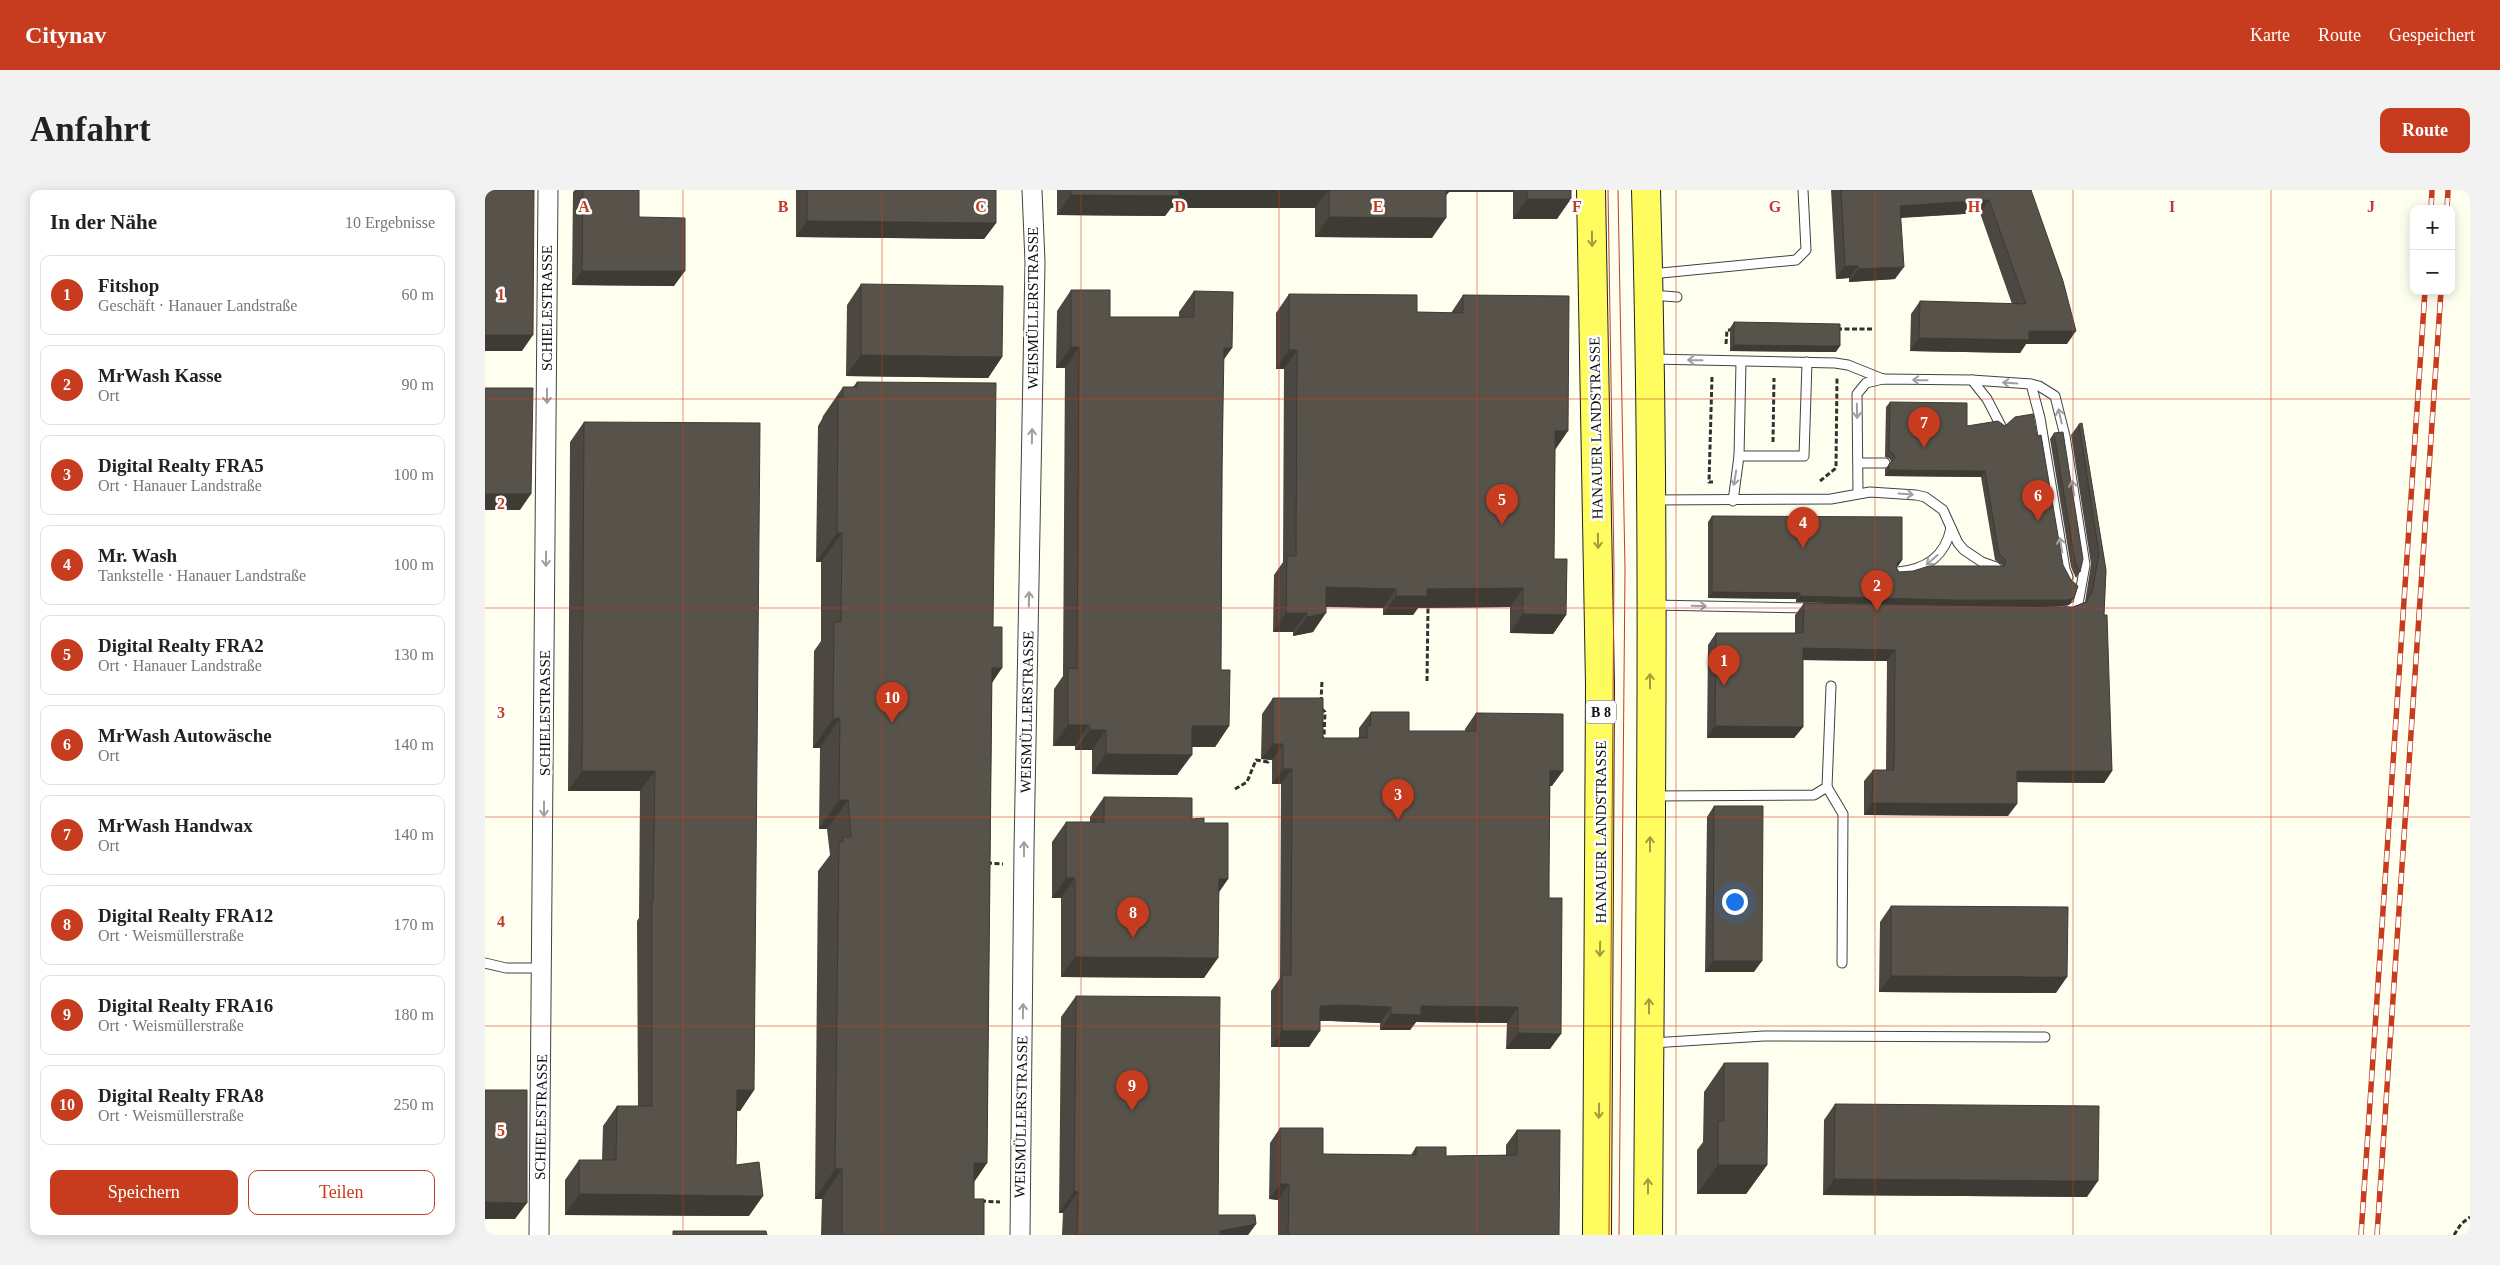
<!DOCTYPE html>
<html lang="de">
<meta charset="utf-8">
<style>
body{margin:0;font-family:Georgia,serif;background:#f2f2f2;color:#222}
.controls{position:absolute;right:15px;top:15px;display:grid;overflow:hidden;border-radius:10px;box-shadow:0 2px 12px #0003}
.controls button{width:45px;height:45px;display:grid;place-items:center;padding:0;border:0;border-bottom:1px solid #e0e0e0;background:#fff;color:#222;font:25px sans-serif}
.you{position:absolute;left:1249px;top:711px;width:18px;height:18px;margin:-12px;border:4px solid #fff;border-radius:50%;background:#1a73e8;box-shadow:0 0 0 8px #1a73e833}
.badge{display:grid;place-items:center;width:32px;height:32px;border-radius:50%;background:#c73c1e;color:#fff;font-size:16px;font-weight:700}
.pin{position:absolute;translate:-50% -41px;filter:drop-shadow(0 1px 2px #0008)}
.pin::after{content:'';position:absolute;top:26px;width:18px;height:15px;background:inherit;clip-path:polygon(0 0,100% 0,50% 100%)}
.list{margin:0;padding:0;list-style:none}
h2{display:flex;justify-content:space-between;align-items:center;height:65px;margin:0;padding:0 20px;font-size:21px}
h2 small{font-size:16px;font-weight:400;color:#767676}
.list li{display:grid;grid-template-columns:32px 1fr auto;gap:15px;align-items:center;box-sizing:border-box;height:80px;margin:0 10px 10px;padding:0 10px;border:1px solid #e0e0e0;border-radius:10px}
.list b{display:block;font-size:19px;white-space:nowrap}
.list p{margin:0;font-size:16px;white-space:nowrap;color:#767676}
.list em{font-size:16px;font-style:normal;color:#767676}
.actions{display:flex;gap:10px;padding:15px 20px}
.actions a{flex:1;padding:11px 0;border:1px solid #c73c1e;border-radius:10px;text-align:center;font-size:18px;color:#c73c1e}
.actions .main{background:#c73c1e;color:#fff}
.map{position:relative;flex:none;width:1985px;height:1045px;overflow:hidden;border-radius:10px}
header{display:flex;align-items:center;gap:30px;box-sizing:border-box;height:70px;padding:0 25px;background:#c73c1e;color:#fff}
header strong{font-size:24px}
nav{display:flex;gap:28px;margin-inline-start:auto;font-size:18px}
.intro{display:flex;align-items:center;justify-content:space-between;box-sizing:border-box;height:120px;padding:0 30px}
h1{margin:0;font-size:35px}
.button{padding:12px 22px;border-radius:10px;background:#c73c1e;color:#fff;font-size:18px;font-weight:700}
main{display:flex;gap:30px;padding:0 30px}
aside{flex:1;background:#fff;border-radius:10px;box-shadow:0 2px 12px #0003}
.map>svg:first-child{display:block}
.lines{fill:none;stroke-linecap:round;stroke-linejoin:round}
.service-casing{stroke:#424242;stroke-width:11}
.minor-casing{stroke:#424242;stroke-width:21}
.primary-casing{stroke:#202020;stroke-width:30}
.path{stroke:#313131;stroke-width:3;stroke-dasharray:5 2.5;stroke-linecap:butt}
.service{stroke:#fff;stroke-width:9}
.minor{stroke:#fff;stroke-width:19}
.primary{stroke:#fffc60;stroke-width:28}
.tram{stroke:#c73c1e;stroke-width:1}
.rail-casing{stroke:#c73c1e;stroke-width:5.5}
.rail{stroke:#fff;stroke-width:4;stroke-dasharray:11;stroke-linecap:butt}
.wall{fill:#4c4740}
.shaded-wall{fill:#3e3a34}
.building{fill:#58534a;stroke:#3e3a34}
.oneway{stroke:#9f9d40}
.oneway2{stroke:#9f9f9f}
.grid{fill:none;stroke:#c73c1e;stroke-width:1;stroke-opacity:0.55}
.labels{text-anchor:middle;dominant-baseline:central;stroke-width:5;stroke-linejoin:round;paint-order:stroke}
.shield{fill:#fff;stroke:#575757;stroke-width:1}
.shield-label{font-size:14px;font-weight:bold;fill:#0f0f0f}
.street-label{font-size:15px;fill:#0f0f0f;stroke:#fff}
.grid-label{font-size:16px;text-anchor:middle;font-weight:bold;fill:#c73c1e;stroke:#fff;stroke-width:5;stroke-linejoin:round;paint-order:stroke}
</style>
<header>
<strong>Citynav</strong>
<nav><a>Karte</a><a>Route</a><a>Gespeichert</a></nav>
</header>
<div class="intro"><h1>Anfahrt</h1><a class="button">Route</a></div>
<main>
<aside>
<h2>In der Nähe<small>10 Ergebnisse</small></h2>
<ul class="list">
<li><span class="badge">1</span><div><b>Fitshop</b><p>Geschäft · Hanauer Landstraße</p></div><em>60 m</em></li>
<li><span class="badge">2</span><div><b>MrWash Kasse</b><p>Ort</p></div><em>90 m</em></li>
<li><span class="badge">3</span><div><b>Digital Realty FRA5</b><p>Ort · Hanauer Landstraße</p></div><em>100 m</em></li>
<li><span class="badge">4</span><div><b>Mr. Wash</b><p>Tankstelle · Hanauer Landstraße</p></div><em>100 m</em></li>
<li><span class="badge">5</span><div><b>Digital Realty FRA2</b><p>Ort · Hanauer Landstraße</p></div><em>130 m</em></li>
<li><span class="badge">6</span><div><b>MrWash Autowäsche</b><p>Ort</p></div><em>140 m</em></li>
<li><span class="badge">7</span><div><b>MrWash Handwax</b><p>Ort</p></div><em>140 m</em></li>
<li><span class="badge">8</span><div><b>Digital Realty FRA12</b><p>Ort · Weismüllerstraße</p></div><em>170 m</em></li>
<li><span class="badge">9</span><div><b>Digital Realty FRA16</b><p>Ort · Weismüllerstraße</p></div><em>180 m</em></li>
<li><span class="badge">10</span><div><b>Digital Realty FRA8</b><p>Ort · Weismüllerstraße</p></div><em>250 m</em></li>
</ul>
<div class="actions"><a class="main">Speichern</a><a>Teilen</a></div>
</aside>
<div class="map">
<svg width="1985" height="1045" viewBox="0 0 1985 1045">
<rect width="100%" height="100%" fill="#fffff0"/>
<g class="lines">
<defs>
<g id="service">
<path d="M1166,84L1311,70L1321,60L1318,0"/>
<path d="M1166,105L1192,107"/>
<path d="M1167,169L1350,173L1363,175L1398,189"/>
<path d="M1487,190L1502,209L1516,236"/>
<path d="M1546,194L1555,228L1580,379L1583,387"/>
<path d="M1254,266H1319L1322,172"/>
<path d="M1373,273H1400"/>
<path d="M1373,303L1372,204L1381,193L1398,189L1487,190L1546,194L1554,196L1570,206L1580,246L1600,375L1593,414L1583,421"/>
<path d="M1168,310L1346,309L1385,302L1431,305L1440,307L1458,320L1473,353L1479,360L1497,372L1511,377"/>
<path d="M1248,311L1254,266L1256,172"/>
<path d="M1413,382C1441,379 1460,367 1466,338"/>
<path d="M1168,415L1325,418"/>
<path d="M1342,597L1358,624L1357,773"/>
<path d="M1168,606L1329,605L1342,597L1346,496"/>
<path d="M0,773L21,778H57"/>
<path d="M1167,853L1279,846L1560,847"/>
</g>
<g id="minor">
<path d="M54,1045L63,0"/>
<path d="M535,1045L539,659L550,72L547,0"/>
</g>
<g id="primary">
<path d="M1106,0L1115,495L1112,1045"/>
<path d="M1161,0C1171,348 1165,697 1163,1045"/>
</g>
</defs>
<!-- service casing -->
<use href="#service" class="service-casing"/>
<!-- minor casing -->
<use href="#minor" class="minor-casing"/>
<!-- primary casing -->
<use href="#primary" class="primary-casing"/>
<!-- path -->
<g class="path">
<path d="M1352,139H1387"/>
<path d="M1241,154L1242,140H1248"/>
<path d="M1227,187L1224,292H1228"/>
<path d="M1288,252L1289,188"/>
<path d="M1335,291L1351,278L1352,188"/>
<path d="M942,491L943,417"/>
<path d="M836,512L837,490"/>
<path d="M835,550L839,547L840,522L836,518"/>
<path d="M750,599L762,592L771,570L783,572V567"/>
<path d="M502,673L518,674"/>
<path d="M496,1011L515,1012"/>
<path d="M1969,1045L1976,1034L1985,1027"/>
</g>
<!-- service -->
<use href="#service" class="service"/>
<!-- minor -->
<use href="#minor" class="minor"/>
<!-- primary -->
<use href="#primary" class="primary"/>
<!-- tram -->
<g class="tram">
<path d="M1123,0L1129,379L1124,1045"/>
<path d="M1133,0L1140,379L1134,1045"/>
</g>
<defs>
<g id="rail">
<path d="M1946,19L1947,0"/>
<path d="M1962,19L1963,0"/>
<path d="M1876,1045L1940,101"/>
<path d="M1892,1045L1956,101"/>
</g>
</defs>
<!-- rail casing -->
<use href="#rail" class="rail-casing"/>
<!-- rail -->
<use href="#rail" class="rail"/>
</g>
<!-- wall -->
<g class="wall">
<path d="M90,0H154V27L189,96L87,95L88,2Z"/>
<path d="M311,0H511V33L499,49L311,47Z"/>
<path d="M572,0H1086L1072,29H1028V2H964L961,5L947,48L830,47V18H686L680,26L572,25Z"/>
<path d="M1346,0H1546L1582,154H1541L1535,163L1425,161L1426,124L1435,111L1527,114L1495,23L1416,28L1410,89L1364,92V88L1351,89Z"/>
<path d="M376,94L517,167L503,188L361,186L362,115Z"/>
<path d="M586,100L625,127H694V122L709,101L738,171L736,480L744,536L730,557H707L692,585L607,584V560H590V556H568L569,499L578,486L580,178H571L572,121Z"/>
<path d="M804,104L932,122L966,123L978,105L1070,260L1069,369L1081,425L1068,444L1025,443V417L933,418L928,425H898V418L841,417L828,442L808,446V442H788L789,385L798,372L799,179H791V123Z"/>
<path d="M1249,132L1351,162L1245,161V138Z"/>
<path d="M372,192L507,493L502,973L489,992V1009L499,1045H336L337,1009H330L333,681L345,665L342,639H334L335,558H328L329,461L336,451V372H331L333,236L337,229L338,226L358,197H368Z"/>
<path d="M1405,212L1482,236H1520L1552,246L1585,414L1579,416H1526L1588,417L1600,412L1606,374L1586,245L1594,234L1621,380L1619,425L1627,581L1619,593L1532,592L1523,626L1379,625V591L1388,580H1401L1402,471L1318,470V537L1309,548H1222L1223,455L1231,443H1310V425L1319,413L1381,414L1311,412V409L1223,408V332L1227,326L1417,370L1413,376L1411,377L1414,382L1517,376V375L1510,370L1496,287L1400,286V279L1406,272L1405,269L1400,267L1401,217Z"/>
<path d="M99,232L269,900L255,921H252L251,975L264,1026L80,1025V990L94,970H117L118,936L132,916H153L152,731L154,728L155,601H83L85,252Z"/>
<path d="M1569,243L1595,382L1591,388L1586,377L1565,249Z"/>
<path d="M788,508L838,548H873L874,546V538L886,522L924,541H980V539L991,523L1067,596H1065L1064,708L1065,859H1021L1022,833L931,832L925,840H895V833L846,831H835L824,857H786V801L795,788L796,594H787V570L776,569L777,524Z"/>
<path d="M619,607L707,629L719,633L743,689L734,702L719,788L576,787V708H567V652L581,632H605V627Z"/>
<path d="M1229,616L1269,782H1220L1222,627Z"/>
<path d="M1406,716L1571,803L1394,802L1395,732Z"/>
<path d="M591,806L733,1025L771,1034L763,1045H577L578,1023H574L576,827Z"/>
<path d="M1239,873L1282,975L1261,1004H1212V960L1218,952L1219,902Z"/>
<path d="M1350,914L1602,1007L1338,1005L1339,930Z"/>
<path d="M795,938L838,964L926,965L931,957L961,966L1021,965V955L1032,940L1074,1045H793V1010L784,1009L785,953Z"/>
</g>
<!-- shaded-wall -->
<g class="shaded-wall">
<path d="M693,0H843L830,18H686L680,26L572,25L586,5Z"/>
<path d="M954,0H1029L1028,2H964L957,10Z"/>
<path d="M1042,9H1086L1072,29H1028Z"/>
<path d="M1504,10L1495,23L1407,28L1415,16Z"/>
<path d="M844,27L961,28L947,48L830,47Z"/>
<path d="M322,31L511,33L499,49L311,47Z"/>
<path d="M1360,76H1373L1364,88L1351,89Z"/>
<path d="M1419,77L1410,89L1364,92L1373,79Z"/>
<path d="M97,81H200L189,96L87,95Z"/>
<path d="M1544,141H1591L1582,154H1541L1535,163L1425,161L1434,148Z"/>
<path d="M0,145H48L37,161H0Z"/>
<path d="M1249,155L1355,156L1351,162L1245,161Z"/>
<path d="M586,157H594L580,178H571Z"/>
<path d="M739,158H747L733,178Z"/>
<path d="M804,160H812L799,179H791Z"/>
<path d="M376,165L517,167L503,188L361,186Z"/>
<path d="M1070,241H1083L1070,260Z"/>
<path d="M1404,280L1500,281L1496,287L1400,286Z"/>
<path d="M0,304H46L35,320H0Z"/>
<path d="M352,343H357L336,372H331Z"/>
<path d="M1417,370L1413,376L1409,377L1413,372Z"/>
<path d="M841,397L911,399L898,418L828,416Z"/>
<path d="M1038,398L1025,417L933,418L928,425H898L911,406L942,399Z"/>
<path d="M1227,402L1315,403L1311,409L1223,408Z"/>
<path d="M1315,406L1589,408L1585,414L1579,416H1464L1311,412Z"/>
<path d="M801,423H822L808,442H788Z"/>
<path d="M841,423L828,442L808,446L822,427Z"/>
<path d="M1038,424L1081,425L1068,444L1025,443Z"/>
<path d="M1318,458L1410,460L1402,471L1310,470Z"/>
<path d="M507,478H517L497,508Z"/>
<path d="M355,528L335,558H328L348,529Z"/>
<path d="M583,535H604L590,556H568Z"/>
<path d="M707,536H744L730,557H692Z"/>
<path d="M1230,536L1318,537L1309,548H1222Z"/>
<path d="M605,540H621L607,560H590Z"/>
<path d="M788,554H798L787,570L776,569Z"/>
<path d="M621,564L707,565L692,585L607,584Z"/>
<path d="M798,579H807L796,594H787Z"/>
<path d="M1065,580L1078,581L1067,596H1054Z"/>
<path d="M97,581H170L155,601H83Z"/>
<path d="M1532,581H1627L1619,593L1524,592Z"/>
<path d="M354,610H363L342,639H334Z"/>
<path d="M1387,613L1532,614L1523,626L1379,625Z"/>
<path d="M581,688H590L576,708H567Z"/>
<path d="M734,689H743L729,709Z"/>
<path d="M590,767L733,768L719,788L576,787Z"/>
<path d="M1228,771H1277L1269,782H1220Z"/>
<path d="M1406,786L1582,787L1571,803L1394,802Z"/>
<path d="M857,815L906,817L895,833L846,831H824L835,816Z"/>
<path d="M936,816L1033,817L1022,833L931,832L925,840H895L906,824Z"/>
<path d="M797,841H835L824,857H786Z"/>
<path d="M1033,843L1076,844L1065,859H1021Z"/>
<path d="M252,900H269L255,921L238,920Z"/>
<path d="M489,973H502L482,1002Z"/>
<path d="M1233,975H1282L1261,1004H1212Z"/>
<path d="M350,979H357L337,1009H330Z"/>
<path d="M1349,989L1613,991L1602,1007L1338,1005Z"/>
<path d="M795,994H804L793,1010L784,1009Z"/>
<path d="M589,1001L593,1002L578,1023H574Z"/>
<path d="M94,1004L278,1006L264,1026L80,1025Z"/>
<path d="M0,1012L42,1013L30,1029H0Z"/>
<path d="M771,1034L763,1045H732L735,1041Z"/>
</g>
<!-- building -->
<g class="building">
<path d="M0,0H49L48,145H0Z"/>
<path d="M98,0H154V27L200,28V81H97Z"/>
<path d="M322,0H511V33L322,31Z"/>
<path d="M586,0H694V6L586,5Z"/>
<path d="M844,0H961V28L844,27Z"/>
<rect x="1042" y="0" width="44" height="9"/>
<path d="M1356,0H1546L1578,91L1591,141H1544V150L1434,148L1435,111L1541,114L1504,10L1415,16L1419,77L1373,79V76H1360Z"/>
<path d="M376,94L518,96L517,167L376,165Z"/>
<path d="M586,100H625V127H709V101L748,102L747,158H739L737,278L736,480H745L744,536H707V565L621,564V540H605L604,535H583V478L592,479L594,157H586Z"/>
<path d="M804,104L932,105V122L978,123V105L1084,106L1083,241H1070V264L1069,369H1082L1081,425L1038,424V398L942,399V406H911V399L841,397V423L822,427V423H801L802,366H811L812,160H804Z"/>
<path d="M1249,132L1355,134V156L1249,155Z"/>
<path d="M372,192L511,193L508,437H517V478H507L502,973H489V1009H499V1045H357V979H350L354,652H358V647H366L363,610H354L355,528L348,529L349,432H356L357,343H352L353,207H358V197H372Z"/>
<path d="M0,198H48L46,304H0Z"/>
<path d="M1405,212L1482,213V236L1513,231L1520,236L1530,227L1548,224L1552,246L1556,245L1578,375L1586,390L1593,396L1589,408L1583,410H1468L1315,406V403L1227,402V326L1417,327V370L1413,372L1411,377L1414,382L1428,381L1444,376H1519L1521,370L1514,364L1500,281L1404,280V274L1410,268L1409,264L1404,261Z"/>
<path d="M99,232L275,233L269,900H252L251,975L274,972L278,1006L94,1004V970H131L132,916H167V711H168L170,581H97Z"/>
<path d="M1597,233L1621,380L1619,425H1622L1627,581H1532V614L1387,613L1388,580H1409L1410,460L1318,458V537L1230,536L1231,443H1318L1319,413L1588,417L1601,412L1607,403L1614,363L1594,234Z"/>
<path d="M1578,242L1598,369L1595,382L1590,372L1569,243Z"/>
<path d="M788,508H838V548H882V536H885L886,522H924V541H991V523L1078,524V581L1065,580L1064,680V708H1077L1076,844L1033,843V817L936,816V825L906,824V817L857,815L835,816V841H797V785H806L807,579H798V554H788Z"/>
<path d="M619,607L707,608V629L719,628V633H743V689H734L733,768L590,767V688H581V632H619Z"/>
<path d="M1229,616H1278L1277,771H1228Z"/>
<path d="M1406,716L1583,717L1582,787L1406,786Z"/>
<path d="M591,806L735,807L733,1025H770L771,1034L735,1041V1045H592L593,1002L589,1001Z"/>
<path d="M1239,873H1283L1282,975H1233V931H1239Z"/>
<path d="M0,900H42V1013L0,1012Z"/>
<path d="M1350,914L1614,916L1613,991L1349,989Z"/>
<path d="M795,938H838V964L931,965V957H961V966L1032,965V940H1075L1074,1045H803L804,994H795Z"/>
<path d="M188,1041H281L282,1045H188Z"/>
</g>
<!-- one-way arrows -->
<defs><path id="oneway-shaft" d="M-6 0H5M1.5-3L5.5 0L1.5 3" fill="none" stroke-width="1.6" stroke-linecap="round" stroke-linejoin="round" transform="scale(1.25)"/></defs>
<g class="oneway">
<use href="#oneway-shaft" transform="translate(1107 49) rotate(89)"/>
<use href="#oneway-shaft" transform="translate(1113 351) rotate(89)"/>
<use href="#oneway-shaft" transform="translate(1165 491) rotate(-90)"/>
<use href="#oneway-shaft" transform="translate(1165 654) rotate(-90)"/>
<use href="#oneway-shaft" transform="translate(1115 759) rotate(91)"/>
<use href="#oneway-shaft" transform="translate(1164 816) rotate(-90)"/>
<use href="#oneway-shaft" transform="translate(1114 921) rotate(91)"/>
<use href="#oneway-shaft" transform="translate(1163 996) rotate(-90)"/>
</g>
<g class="oneway2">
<use href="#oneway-shaft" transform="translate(1210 170) rotate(-179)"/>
<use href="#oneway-shaft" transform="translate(1435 190) rotate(-179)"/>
<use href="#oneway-shaft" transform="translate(1525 193) rotate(-176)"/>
<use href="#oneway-shaft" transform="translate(62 206) rotate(90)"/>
<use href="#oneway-shaft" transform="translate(1372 221) rotate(89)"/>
<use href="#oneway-shaft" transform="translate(1575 226) rotate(-103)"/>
<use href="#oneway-shaft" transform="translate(547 246) rotate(-89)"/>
<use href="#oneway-shaft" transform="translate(1250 288) rotate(99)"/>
<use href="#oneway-shaft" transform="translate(1588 298) rotate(-99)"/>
<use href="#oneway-shaft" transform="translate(1421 304) rotate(4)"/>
<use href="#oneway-shaft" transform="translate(1576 355) rotate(-100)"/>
<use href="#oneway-shaft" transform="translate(61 369) rotate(90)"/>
<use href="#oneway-shaft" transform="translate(1447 370) rotate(139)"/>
<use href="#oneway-shaft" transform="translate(544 409) rotate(-89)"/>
<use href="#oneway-shaft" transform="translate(1214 416) rotate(1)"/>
<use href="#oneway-shaft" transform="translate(59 619) rotate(90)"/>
<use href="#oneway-shaft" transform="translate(539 659) rotate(-90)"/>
<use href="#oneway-shaft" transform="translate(538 821) rotate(-89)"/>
</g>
<!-- grid -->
<path class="grid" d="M198,0V1045M397,0V1045M596,0V1045M794,0V1045M992,0V1045M1191,0V1045M1390,0V1045M1588,0V1045M1786,0V1045M0,209H1985M0,418H1985M0,627H1985M0,836H1985"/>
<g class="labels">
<!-- shield labels -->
<rect class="shield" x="1101" y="510.5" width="30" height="23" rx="4"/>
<g class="shield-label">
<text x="1116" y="522">B 8</text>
</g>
<!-- street labels -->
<g class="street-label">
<text transform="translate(62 118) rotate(-90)">SCHIELESTRASSE</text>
<text transform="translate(548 118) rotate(-90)">WEISMÜLLERSTRASSE</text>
<text transform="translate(1111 238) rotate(-91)">HANAUER LANDSTRASSE</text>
<text transform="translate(542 522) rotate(-89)">WEISMÜLLERSTRASSE</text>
<text transform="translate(60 523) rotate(-90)">SCHIELESTRASSE</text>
<text transform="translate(1116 642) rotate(-90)">HANAUER LANDSTRASSE</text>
<text transform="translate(56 927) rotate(-89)">SCHIELESTRASSE</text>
<text transform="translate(536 927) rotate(-89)">WEISMÜLLERSTRASSE</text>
</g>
</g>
<g class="grid-label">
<text x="99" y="22">A</text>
<text x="298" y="22">B</text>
<text x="496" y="22">C</text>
<text x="695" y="22">D</text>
<text x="893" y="22">E</text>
<text x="1092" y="22">F</text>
<text x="1290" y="22">G</text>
<text x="1489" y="22">H</text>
<text x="1687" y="22">I</text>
<text x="1886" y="22">J</text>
<text x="16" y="110">1</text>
<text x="16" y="319">2</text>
<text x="16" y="528">3</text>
<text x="16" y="737">4</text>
<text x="16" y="946">5</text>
</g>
</svg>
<div class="controls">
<button>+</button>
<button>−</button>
</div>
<div class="you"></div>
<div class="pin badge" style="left:1239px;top:496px">1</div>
<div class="pin badge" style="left:1392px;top:421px">2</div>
<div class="pin badge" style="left:913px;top:630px">3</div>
<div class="pin badge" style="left:1318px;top:358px">4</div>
<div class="pin badge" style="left:1017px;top:335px">5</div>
<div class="pin badge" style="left:1553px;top:331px">6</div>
<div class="pin badge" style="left:1439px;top:258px">7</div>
<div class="pin badge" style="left:648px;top:748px">8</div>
<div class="pin badge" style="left:647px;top:921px">9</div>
<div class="pin badge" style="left:407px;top:533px">10</div>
</div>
</main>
